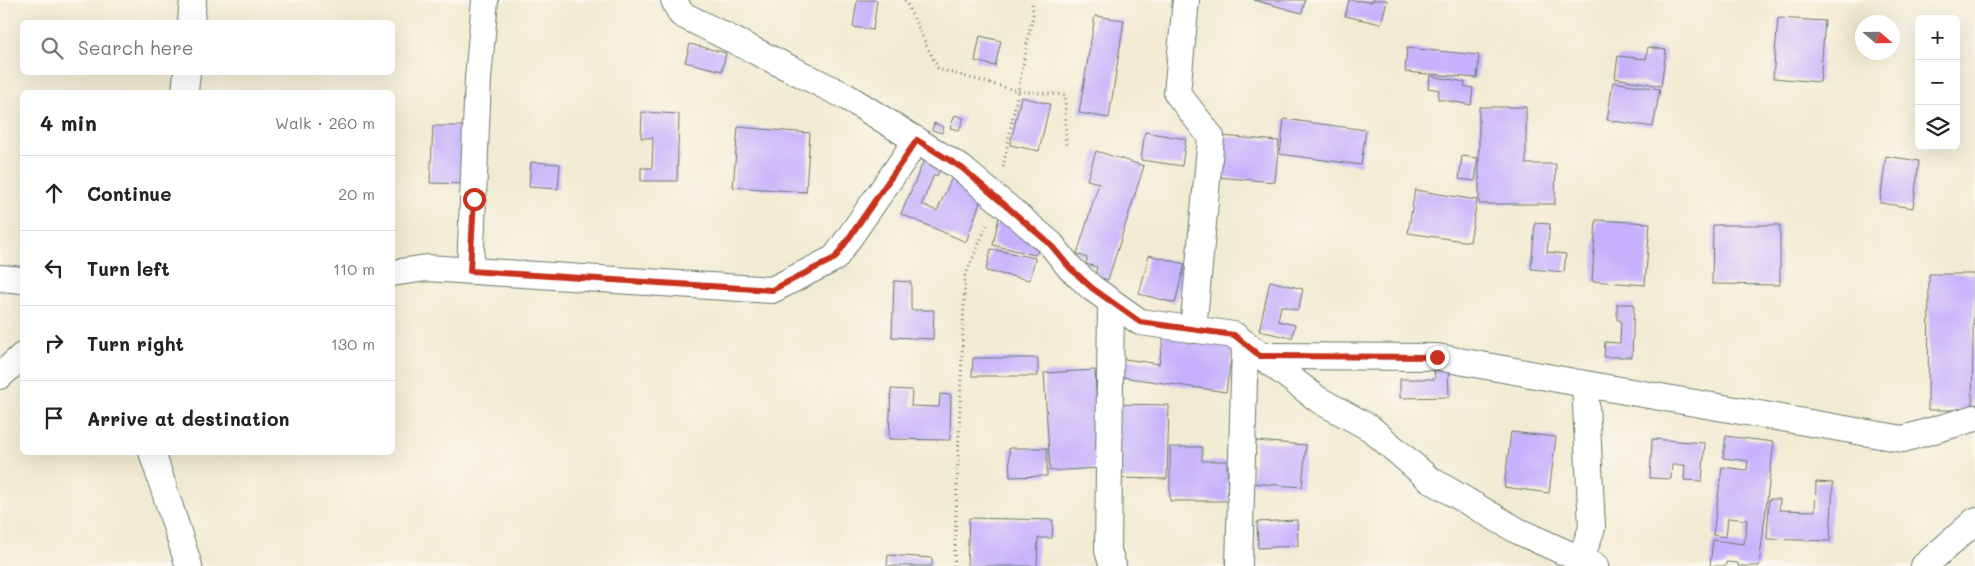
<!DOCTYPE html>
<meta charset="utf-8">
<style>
body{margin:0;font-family:Mali,sans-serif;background:#f2f2f2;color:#222}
.controls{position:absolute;right:15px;top:15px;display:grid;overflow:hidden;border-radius:8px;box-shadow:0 5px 20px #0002}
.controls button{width:45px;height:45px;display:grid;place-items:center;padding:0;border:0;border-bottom:1px solid #e0e0e0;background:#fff;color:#222;font:25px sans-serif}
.compass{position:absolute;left:1855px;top:15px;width:45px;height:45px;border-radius:50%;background:#fff;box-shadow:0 5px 20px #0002;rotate:110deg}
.stop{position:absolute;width:15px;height:15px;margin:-11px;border:4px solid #c8321e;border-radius:50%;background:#fff}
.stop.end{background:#c8321e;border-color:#fff;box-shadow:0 1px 5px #0008}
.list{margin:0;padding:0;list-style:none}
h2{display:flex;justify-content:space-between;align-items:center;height:65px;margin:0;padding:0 20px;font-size:21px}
h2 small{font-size:16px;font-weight:400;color:#767676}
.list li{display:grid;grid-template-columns:32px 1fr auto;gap:15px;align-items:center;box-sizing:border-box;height:75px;padding:0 20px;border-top:1px solid #e0e0e0}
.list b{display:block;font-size:19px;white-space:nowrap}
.list em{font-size:16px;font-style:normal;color:#767676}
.icon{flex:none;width:28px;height:28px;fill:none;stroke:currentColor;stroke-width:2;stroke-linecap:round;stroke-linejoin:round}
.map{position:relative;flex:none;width:1975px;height:566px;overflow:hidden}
.search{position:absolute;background:#fff;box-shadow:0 5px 20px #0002;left:20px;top:20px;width:375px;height:55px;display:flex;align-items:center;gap:12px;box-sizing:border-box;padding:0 18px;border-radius:8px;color:#767676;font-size:19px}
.panel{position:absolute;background:#fff;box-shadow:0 5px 20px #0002;left:20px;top:90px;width:375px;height:365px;border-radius:8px}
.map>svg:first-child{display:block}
.building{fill:#c6b2fc}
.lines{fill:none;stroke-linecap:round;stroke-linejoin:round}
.street-casing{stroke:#697a6c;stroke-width:28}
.path{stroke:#697a6c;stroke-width:3;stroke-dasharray:1 4;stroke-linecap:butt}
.street{stroke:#fff;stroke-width:26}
.route{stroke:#c8321e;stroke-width:6}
</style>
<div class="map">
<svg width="1975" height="566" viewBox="0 0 1975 566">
<rect width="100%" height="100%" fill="#fbf7ec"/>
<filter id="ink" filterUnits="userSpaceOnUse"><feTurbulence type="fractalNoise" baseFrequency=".02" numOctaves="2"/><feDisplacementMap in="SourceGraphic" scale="10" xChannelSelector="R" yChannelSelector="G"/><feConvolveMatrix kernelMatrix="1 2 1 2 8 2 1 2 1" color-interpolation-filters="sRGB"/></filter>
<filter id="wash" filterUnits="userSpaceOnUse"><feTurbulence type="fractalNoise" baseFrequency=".0096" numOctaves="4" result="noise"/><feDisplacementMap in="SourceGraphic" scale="20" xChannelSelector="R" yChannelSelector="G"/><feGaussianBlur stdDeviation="1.12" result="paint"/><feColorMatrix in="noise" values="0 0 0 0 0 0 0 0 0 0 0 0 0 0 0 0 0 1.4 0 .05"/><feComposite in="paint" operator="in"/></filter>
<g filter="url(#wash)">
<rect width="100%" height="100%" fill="#f2ebd3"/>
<g id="blocks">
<!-- building -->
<g class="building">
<path d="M857,0H877L873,30L853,27Z"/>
<path d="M1254,0H1305L1302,13Z"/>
<path d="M1349,0L1372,2V0H1387L1381,24L1345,16Z"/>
<path d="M1095,16L1124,20L1109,118L1079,113Z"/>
<path d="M1778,18L1825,21L1820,82L1773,78Z"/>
<path d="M980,36L1001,41L995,66L975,61Z"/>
<path d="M690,44L726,53L722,71L685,62Z"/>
<path d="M1648,47L1666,50L1661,86L1615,78L1618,56L1646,59Z"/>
<path d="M1407,48L1479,55L1477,78L1405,72Z"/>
<path d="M1430,76L1465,82L1464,86L1473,88L1471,105L1438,99L1439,90L1428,88Z"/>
<path d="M1613,82L1660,89L1653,127L1607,120Z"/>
<path d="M1021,97L1050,104L1039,151L1010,145Z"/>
<path d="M1479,107H1526V164H1556L1555,204H1479Z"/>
<path d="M642,112L679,114L677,181H641V168H652L653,138H641Z"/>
<path d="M955,115L964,118L959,130L950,128Z"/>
<path d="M1284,119L1366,130L1361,165L1280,154Z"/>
<path d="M934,123L944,127L942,133L932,130Z"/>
<path d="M433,126H468L466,184L430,183Z"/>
<path d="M738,127L810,133L806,192L733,187Z"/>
<path d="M1145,132L1186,139L1182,166L1141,160Z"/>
<path d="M1222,136L1279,141L1275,182L1217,177Z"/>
<path d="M1096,151L1144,166L1108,280L1095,276L1097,267L1086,264L1087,258L1077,254L1099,183L1087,180Z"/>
<path d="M1462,156L1478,158L1475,181L1459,179Z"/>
<path d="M1886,156L1919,161L1913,208L1880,203Z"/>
<path d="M925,158L942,165L937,176L934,175L922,204L937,211L954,173L982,197L966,242L901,214Z"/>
<path d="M531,162L560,164L558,189L529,187Z"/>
<path d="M1415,190L1477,200L1470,242L1408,233Z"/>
<path d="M1000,212L1044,242L1035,255L993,245Z"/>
<path d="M1596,220L1650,223L1645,285L1592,281Z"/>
<path d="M1535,223L1550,224L1547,252L1566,254L1564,272L1531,269Z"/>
<path d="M1713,225H1780V285L1712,284Z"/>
<path d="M991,249L1035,258L1030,280L986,271Z"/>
<path d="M1149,255L1185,264L1175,303L1139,294Z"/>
<path d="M1929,274H1974L1972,410H1928Z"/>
<path d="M894,281L911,282V310H934L933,339L892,337Z"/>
<path d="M1270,281L1303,289L1298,310L1281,306L1278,321L1295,325L1292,338L1259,331Z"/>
<path d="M1617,304H1634L1632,357H1604L1605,342L1620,343L1621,320H1617Z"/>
<path d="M1164,334L1233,345L1226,392L1115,376L1118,358L1159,364Z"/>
<path d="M973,358H1038V376H972Z"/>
<path d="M1434,367H1448L1449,397L1400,398V379H1435Z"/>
<path d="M1095,370L1100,468L1050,471L1044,373Z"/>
<path d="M891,389L912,390L911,406L939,407L940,394L951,395L950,440L889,439Z"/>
<path d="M1115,404L1169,405L1167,479L1113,478Z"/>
<path d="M1511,432L1556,437L1549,493L1504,487Z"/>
<path d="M1726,436L1774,442L1759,566H1738V563L1726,562V566H1710L1713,540L1744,544L1747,520L1728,518L1726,537L1713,535L1722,467L1747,470L1748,461L1723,458Z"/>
<path d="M1652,439L1705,443L1702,481L1684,480L1685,465H1672L1671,479L1650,478Z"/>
<path d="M1256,441L1306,445L1302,487L1252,483Z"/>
<path d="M1170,447H1202V461H1227L1228,501H1170Z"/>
<path d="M1009,448H1047V476L1010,477Z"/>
<path d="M1816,482L1833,483L1830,541L1767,539L1769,499H1780L1779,510L1815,511Z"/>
<path d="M969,518L1053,520L1052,538H1038L1037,566H967Z"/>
<path d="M1297,520L1298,546L1258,548L1257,522Z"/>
<path d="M888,555L932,558V566H887Z"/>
</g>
</g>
</g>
<g filter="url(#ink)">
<use href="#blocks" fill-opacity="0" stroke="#697a6c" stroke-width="1"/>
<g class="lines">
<defs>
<g id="street">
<path d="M674,0L681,14L847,97L961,168L1051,244L1070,268L1092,288L1140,322L1234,335L1319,400L1370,428L1429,479L1518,531L1595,566"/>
<path d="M1186,0L1177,93L1211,137L1193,330"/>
<path d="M191,22L193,0"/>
<path d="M185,92L187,72"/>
<path d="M470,271L478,79L485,0"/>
<path d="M392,273L427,268L772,290L835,258L917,140"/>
<path d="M0,278L22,280"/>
<path d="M1111,302L1108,551L1113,566"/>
<path d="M1260,356L1437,357L1585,384"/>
<path d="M0,376L22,356"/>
<path d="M152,452L189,566"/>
<path d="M1239,566L1245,344"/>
<path d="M1578,566L1592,528L1585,384L1903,439L1975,418"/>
<path d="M1924,566L1975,521"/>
</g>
</defs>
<!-- street casing -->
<use href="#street" class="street-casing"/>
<!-- path -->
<g class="path">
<path d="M905,0L938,69L1018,91L1065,95L1066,146"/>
<path d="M1003,167L1033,14L1032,0"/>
<path d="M954,566L965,276L987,225"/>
</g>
<!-- street -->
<use href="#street" class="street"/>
</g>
</g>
<g class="lines" filter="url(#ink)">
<!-- route -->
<path class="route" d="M474,199L470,271L772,290L835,258L917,140L962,168L1050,244L1070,268L1092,288L1140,322L1234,335L1260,356L1437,357"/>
</g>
</svg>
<div class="controls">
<button>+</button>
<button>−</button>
<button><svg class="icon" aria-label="layers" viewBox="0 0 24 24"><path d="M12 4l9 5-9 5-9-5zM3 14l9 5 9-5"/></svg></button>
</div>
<svg class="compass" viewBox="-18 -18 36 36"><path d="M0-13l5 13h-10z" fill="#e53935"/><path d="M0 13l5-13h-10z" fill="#767676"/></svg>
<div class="stop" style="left:474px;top:199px"></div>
<div class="stop end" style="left:1437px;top:357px"></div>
<div class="search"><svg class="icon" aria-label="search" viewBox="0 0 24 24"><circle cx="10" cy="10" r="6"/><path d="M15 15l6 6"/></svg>Search here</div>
<section class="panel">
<h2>4 min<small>Walk · 260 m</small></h2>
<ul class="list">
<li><svg class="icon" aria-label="ahead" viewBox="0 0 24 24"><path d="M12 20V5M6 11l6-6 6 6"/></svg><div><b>Continue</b></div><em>20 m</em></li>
<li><svg class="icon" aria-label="left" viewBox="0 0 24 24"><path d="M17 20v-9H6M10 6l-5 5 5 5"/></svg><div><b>Turn left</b></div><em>110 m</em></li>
<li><svg class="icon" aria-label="right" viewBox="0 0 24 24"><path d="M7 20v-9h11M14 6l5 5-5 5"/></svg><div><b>Turn right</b></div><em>130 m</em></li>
<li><svg class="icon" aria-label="arrive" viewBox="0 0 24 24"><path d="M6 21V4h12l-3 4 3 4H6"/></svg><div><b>Arrive at destination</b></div></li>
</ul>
</section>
</div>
